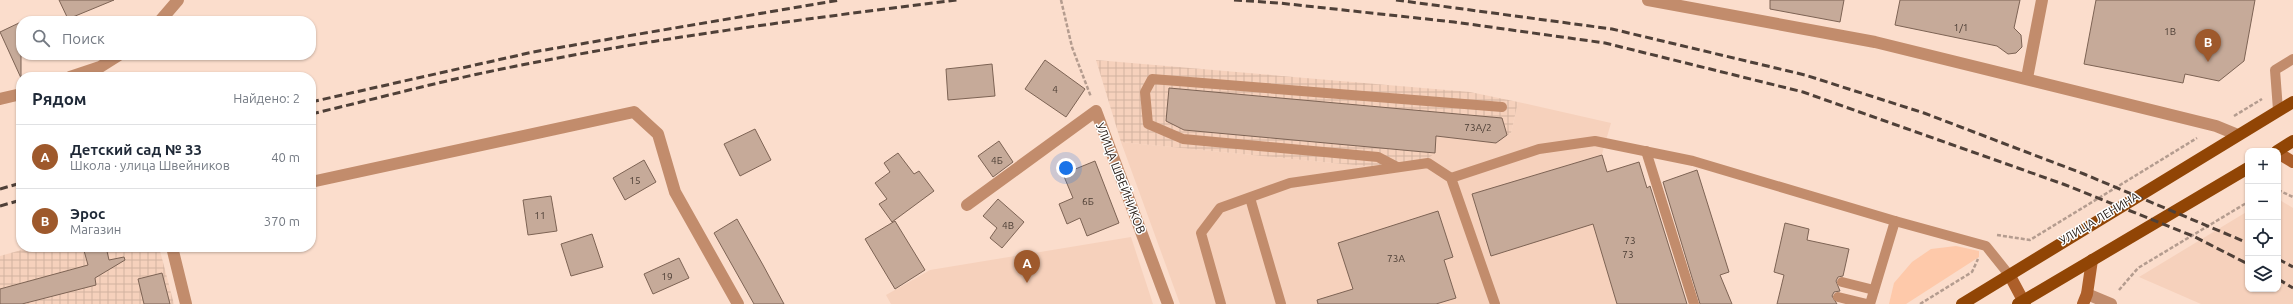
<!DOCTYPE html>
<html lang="ru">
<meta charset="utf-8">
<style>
body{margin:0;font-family:Ubuntu,sans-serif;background:#f6f6f7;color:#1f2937}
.controls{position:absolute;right:12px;bottom:12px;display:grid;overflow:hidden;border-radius:8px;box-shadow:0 1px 3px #0004}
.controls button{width:36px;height:36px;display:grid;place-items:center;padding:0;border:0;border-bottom:1px solid #e0e1e3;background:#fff;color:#1f2937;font:20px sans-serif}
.you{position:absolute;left:1066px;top:168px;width:14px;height:14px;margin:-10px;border:3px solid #fff;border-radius:50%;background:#1a73e8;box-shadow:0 0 0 6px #1a73e833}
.badge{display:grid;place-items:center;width:26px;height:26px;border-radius:50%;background:#9e592c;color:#fff;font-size:13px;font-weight:700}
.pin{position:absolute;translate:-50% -33px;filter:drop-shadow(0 1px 2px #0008)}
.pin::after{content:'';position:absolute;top:21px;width:14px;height:12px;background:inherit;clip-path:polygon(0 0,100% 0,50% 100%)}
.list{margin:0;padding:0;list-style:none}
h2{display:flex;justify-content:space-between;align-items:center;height:52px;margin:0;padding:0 16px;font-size:17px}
h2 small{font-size:13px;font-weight:400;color:#747a83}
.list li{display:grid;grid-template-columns:26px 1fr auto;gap:12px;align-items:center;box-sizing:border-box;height:64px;padding:0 16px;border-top:1px solid #e0e1e3}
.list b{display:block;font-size:15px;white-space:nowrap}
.list p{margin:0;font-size:13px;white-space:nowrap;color:#747a83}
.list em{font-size:13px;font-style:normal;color:#747a83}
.icon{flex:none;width:22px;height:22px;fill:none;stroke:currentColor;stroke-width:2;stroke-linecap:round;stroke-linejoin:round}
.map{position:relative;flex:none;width:2293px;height:304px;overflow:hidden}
.search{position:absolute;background:#fff;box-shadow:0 1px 3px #0004;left:16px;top:16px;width:300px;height:44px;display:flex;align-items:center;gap:10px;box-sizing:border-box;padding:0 14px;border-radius:16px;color:#747a83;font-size:15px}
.panel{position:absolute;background:#fff;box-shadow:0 1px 3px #0004;left:16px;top:72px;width:300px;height:180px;border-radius:16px}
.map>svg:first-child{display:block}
.built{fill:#f6d1bc}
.industrial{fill:url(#industrial-grid)}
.green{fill:#fec9aa}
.building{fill:#c6aa99;stroke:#7d6354}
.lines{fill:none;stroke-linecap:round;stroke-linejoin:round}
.path{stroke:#b49c8f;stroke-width:2.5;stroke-dasharray:4 2;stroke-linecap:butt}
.lane{stroke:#c28c6c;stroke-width:10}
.street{stroke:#c28c6c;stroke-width:12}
.secondary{stroke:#ad5f2a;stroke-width:12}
.primary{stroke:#914505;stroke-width:12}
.rail{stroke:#4f4038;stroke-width:3;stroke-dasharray:8 4;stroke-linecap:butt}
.labels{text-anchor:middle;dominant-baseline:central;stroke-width:3;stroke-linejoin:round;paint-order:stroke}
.number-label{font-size:10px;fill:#4a3c33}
.street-label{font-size:12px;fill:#211711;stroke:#fff}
</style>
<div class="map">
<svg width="2293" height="304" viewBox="0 0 2293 304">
<defs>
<pattern id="industrial-grid" width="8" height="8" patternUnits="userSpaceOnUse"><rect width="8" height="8" fill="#f6d1bc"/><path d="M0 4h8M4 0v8" fill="none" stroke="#d3b3a1"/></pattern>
</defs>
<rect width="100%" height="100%" fill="#fbddcc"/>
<!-- built -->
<g class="built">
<path d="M1518,102L1611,123L1602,154L1607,171L1639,162L1683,304H1180L1121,142L1373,167L1435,153L1436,136L1496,143L1511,133Z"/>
<path d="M2278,199L2293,208V304H2201L2139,277L2248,211V289H2278Z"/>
<path d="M1131,237L1153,304H891L886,295L930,270Z"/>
</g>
<!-- industrial -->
<g class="industrial">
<path d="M1096,60L1470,92L1518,102L1511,133L1496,143L1436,136L1435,153L1426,160L1373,167L1121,142Z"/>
<path d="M32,247H159L174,304H0V256Z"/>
</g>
<!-- green -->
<path class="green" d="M1956,246L1979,251V257L1906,304H1889L1894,283L1912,262L1931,249Z"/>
<!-- building -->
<g class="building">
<path d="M59,0H114L68,19Z"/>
<path d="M1770,0H1844L1840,22L1770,9Z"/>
<path d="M1900,0H2020L2014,28L2021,35L2022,47L2016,53L2008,54L1997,46L1895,25Z"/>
<path d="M2096,0H2255L2244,61L2219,81L2185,74L2183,83L2084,64Z"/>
<path d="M21,22V78L0,32Z"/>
<path d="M1045,60L1085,89L1066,117L1025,89Z"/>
<path d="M992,64L995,96L948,100L946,69Z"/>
<path d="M1169,88L1502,118L1507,135L1496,143L1436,136L1435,153L1184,130L1166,121Z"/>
<path d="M755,129L771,160L740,176L724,144Z"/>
<path d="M999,141L1013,162L993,177L978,156Z"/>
<path d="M898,153L914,174L919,171L934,191L892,222L879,204L887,199L875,183L890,172L884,163Z"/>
<path d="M1602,155L1607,172L1639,162L1647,188L1650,186L1687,304H1617L1593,224L1491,256L1472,194Z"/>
<path d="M644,160L656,182L625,200L613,178Z"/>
<path d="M1095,161L1119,223L1087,236L1080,218L1067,224L1059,204L1073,198L1063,174Z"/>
<path d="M1697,170L1729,272L1720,275L1732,304H1700L1663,182Z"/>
<path d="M551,196L557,231L528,235L523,200Z"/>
<path d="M998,199L1024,222L1002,248L990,238L997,228L983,216Z"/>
<path d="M1438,211L1453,257L1444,260L1456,298L1436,304H1318L1317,300L1353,289L1338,243Z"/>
<path d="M737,219L763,265L784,304H754L714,233Z"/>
<path d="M895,221L925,270L895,289L865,239Z"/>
<path d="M1785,223L1809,229L1807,240L1849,249L1843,276L1838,277L1836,281L1840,291L1834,292L1832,296L1837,304H1777L1784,275L1774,272Z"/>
<path d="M592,234L603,267L571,276L561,244Z"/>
<path d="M83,247H106L109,260L124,257L125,260L95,278L96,285L22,304H0V289L88,265Z"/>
<path d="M679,258L689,278L653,294L644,274Z"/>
<path d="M162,273L170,304H144L138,279Z"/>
</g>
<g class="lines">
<!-- path -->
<g class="path">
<path d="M1061,0L1072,47L1091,97"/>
<path d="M2234,116L2262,99"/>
<path d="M2278,190L2293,197"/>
<path d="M1997,235L2030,240L2197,138"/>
<path d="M2119,290L2138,268L2248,202"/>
<path d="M1920,304L1972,272L1978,259"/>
</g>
<!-- lane -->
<g class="lane">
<path d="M2278,110L2275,70L2293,59"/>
<path d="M1646,151L1694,304"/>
<path d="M1397,167L1378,157L1183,139L1148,124L1145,92L1152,79L1502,107"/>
<path d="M1451,178L1539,149L1595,141L1693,161L1895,221L1986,246L2010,276"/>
<path d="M1250,198L1281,304"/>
<path d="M1842,282L1874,290"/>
<path d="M1838,297L1867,304"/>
<path d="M1221,304L1201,233L1220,208L1290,183L1428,163L1451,178L1495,304"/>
<path d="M1870,304L1895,221"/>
</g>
<!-- street -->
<g class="street">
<path d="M1648,0L1875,42L2216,126L2238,135"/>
<path d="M160,21L178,0"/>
<path d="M70,77L100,67L119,55"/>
<path d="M2027,78L2042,0"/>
<path d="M0,99L21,94"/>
<path d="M311,182L634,112L658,134L675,192L738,304"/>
<path d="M967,205L1096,111L1168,304"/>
<path d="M172,247L186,304"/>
<path d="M2087,294L2111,304"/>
</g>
<!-- secondary -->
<g class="secondary">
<path d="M2278,153L2293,162"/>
<path d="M2010,276L2025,304"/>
<path d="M2083,304L2087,294L2092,260"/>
</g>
<!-- primary -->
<g class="primary">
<path d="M2277,151L2293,141"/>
<path d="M1962,304L2293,102"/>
<path d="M2018,304L2248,168"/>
</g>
<!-- rail -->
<g class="rail">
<path d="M1234,0L1279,3L1454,22L1605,43L1803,92L2063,184L2193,236L2248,264"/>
<path d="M1396,0L1612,29L1805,75L1924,113L2084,174L2248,243"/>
<path d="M311,102L533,52L840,0"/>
<path d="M311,114C367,101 422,86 478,74C636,40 797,20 957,0"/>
<path d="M0,189L21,183"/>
<path d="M0,206L21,200"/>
<path d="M2278,259L2293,267"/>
<path d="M2278,279L2293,288"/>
</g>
</g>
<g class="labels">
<!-- number labels -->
<g class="number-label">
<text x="1961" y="27">1/1</text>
<text x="2170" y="31">1В</text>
<text x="1055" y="89">4</text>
<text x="1478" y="127">73А/2</text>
<text x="997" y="160">4Б</text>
<text x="635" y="180">15</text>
<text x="1088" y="201">6Б</text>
<text x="540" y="215">11</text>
<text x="1008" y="225">4В</text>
<text x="1630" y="240">73</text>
<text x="1628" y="254">73</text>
<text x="1396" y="258">73А</text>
<text x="667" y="276">19</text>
</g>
<!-- street labels -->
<g class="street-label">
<text transform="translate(1121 178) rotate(69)">УЛИЦА ШВЕЙНИКОВ</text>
<text transform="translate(2099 218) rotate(-31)">УЛИЦА ЛЕНИНА</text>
</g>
</g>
</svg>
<div class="controls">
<button>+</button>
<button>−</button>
<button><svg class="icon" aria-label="locate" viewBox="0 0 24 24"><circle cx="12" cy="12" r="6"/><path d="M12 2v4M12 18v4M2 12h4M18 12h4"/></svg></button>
<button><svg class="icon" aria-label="layers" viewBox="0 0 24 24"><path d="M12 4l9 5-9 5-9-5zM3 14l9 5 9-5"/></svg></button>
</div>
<div class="you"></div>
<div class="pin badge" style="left:1027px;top:283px">A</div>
<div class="pin badge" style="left:2208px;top:62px">B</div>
<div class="search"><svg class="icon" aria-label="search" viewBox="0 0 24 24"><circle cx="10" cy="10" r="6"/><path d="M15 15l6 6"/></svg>Поиск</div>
<section class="panel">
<h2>Рядом<small>Найдено: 2</small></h2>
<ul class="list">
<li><span class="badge">A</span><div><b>Детский сад № 33</b><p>Школа · улица Швейников</p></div><em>40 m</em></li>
<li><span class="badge">B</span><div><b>Эрос</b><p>Магазин</p></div><em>370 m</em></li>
</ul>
</section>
</div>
